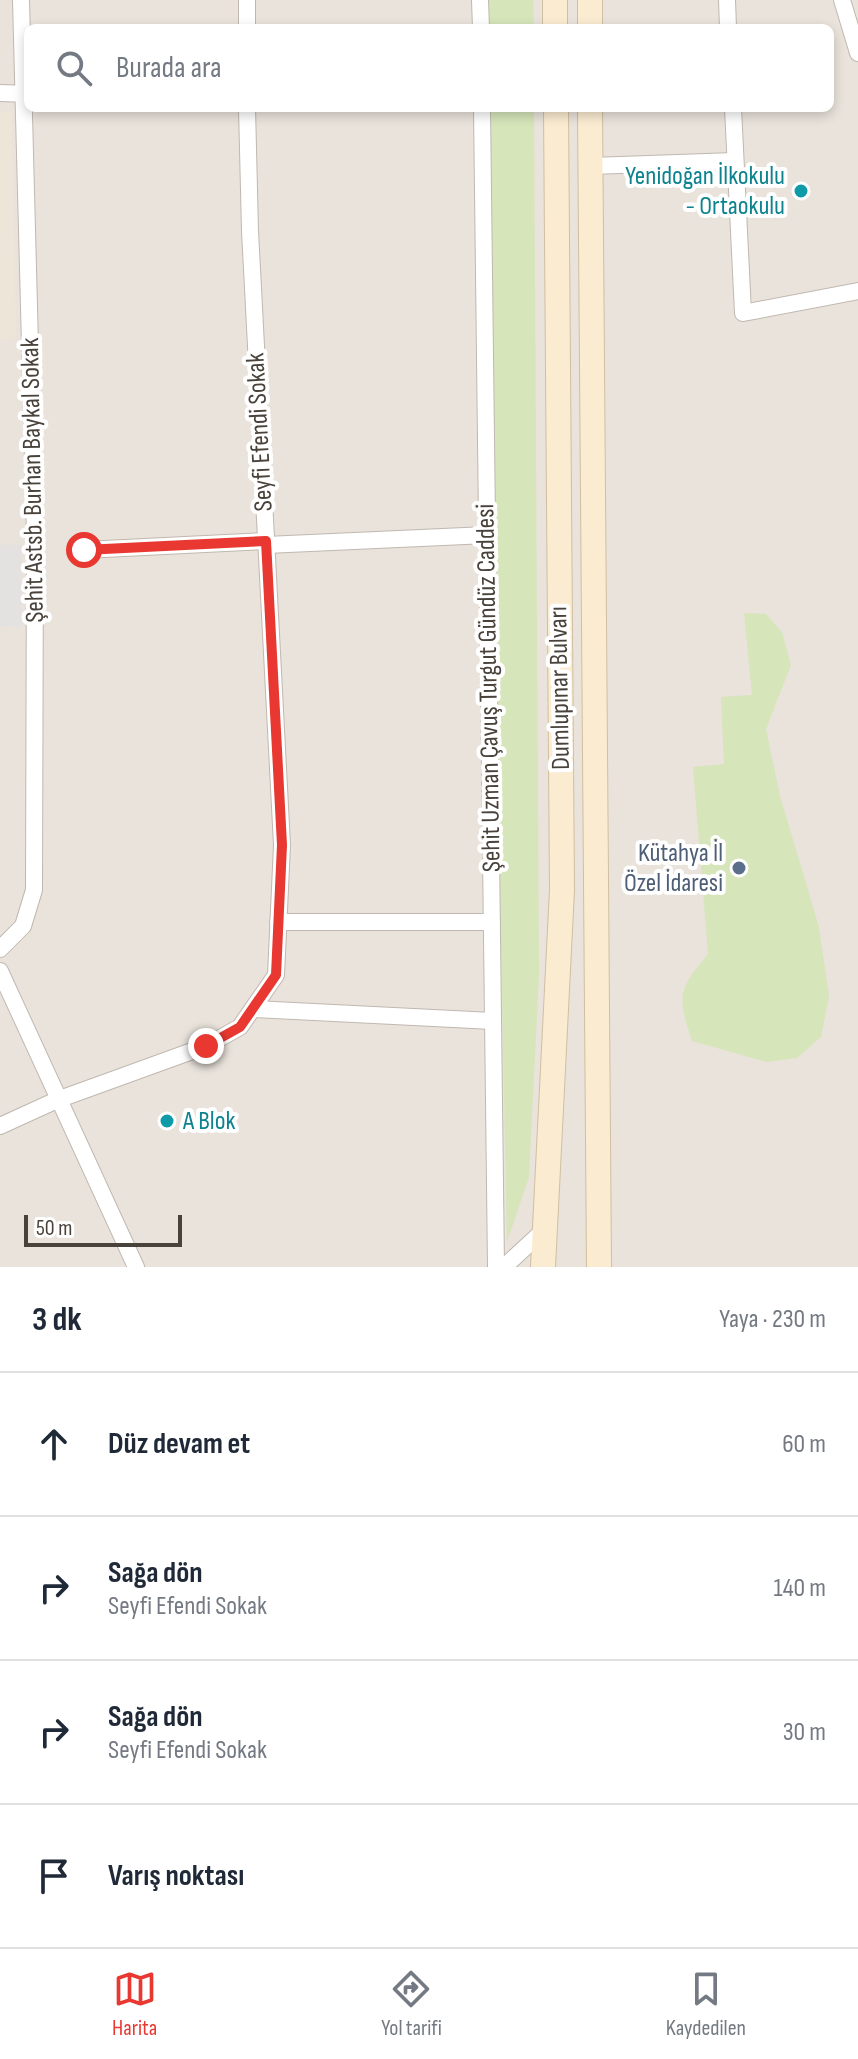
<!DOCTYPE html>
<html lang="tr">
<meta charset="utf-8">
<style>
body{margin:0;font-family:"Sofia Sans Condensed",sans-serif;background:#f6f6f7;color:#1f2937}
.scale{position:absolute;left:24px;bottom:20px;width:158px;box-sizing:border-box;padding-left:8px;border:4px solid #49423b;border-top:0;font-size:22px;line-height:28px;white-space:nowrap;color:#49423b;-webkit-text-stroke:6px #fff;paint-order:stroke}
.stop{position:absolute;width:24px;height:24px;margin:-18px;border:6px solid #e83831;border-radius:50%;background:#fff}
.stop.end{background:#e83831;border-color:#fff;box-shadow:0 2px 8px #0008}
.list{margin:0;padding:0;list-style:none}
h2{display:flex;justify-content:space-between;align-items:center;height:104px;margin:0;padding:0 32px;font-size:34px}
h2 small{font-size:26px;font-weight:400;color:#747a83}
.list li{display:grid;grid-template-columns:52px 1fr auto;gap:24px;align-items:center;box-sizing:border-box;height:144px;padding:0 32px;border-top:2px solid #e0e1e3}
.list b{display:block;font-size:30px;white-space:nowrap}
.list p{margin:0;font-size:26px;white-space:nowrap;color:#747a83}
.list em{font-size:26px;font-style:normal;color:#747a83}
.icon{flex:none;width:44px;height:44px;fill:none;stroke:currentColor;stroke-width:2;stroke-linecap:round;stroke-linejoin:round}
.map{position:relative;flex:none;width:858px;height:1267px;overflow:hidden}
.search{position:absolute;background:#fff;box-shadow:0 4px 12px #0003;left:24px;right:24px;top:24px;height:88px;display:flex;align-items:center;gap:20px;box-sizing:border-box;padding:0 28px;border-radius:12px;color:#747a83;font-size:30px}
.sheet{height:680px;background:#fff}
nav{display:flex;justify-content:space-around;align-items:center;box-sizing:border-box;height:112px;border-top:2px solid #e0e1e3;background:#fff;font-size:22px;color:#747a83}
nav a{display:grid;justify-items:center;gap:4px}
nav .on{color:#e83831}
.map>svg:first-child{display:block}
.residential{fill:#e9e3db;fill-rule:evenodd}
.education{fill:#ede5d8}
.green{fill:#d6e5ba}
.parking{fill:#e4e2e0}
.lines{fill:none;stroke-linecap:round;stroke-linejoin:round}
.street-casing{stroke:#c0b8b0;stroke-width:18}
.secondary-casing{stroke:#d0bfa0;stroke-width:26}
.street{stroke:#fff;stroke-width:16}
.secondary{stroke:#fbecd1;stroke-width:24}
.route{stroke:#e83831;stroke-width:10}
.culture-dot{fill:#0f9aa8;stroke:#fff;stroke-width:3}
.service-dot{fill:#5c6f8a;stroke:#fff;stroke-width:3}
.labels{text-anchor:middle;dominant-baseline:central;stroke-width:8;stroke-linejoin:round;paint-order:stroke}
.culture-label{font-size:26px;fill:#0d838f;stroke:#fff;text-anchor:end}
.street-label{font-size:26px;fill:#49423b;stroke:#fff}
.service-label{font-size:26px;fill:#4e5e75;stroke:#fff;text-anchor:end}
</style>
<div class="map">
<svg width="858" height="1267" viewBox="0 0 858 1267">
<rect width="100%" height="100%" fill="#f5f2ed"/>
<!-- residential -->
<path class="residential" d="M0,0H858V1267H0ZM28,28H830V108H28Z"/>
<!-- education -->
<path class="education" d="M0,112H12L16,339L0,340Z"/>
<!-- green -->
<g class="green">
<path d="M482,0H533L534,28H482Z"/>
<path d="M484,108H534L539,976L529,1177L507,1242Z"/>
<path d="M744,613L766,614L782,632L791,665L766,729L780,796L819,927L829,996L821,1037L797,1058L767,1062L692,1041C677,996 678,990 708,954L693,767L724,764L721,697L752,695Z"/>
</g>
<!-- parking -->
<path class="parking" d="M21,544V626L0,627V545Z"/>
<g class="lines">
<defs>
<g id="street">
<path d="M480,0L481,28"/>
<path d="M727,0L728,28"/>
<path d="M842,0L858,53"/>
<path d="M247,28V0"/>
<path d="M0,93L28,94"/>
<path d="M482,108L496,1267"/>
<path d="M733,108L743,313L858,291"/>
<path d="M591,166L735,161"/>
<path d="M266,545L487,535"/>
<path d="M84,550L266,541"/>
<path d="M278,922H492"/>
<path d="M0,949L23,926L34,890L35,537L21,0"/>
<path d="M0,971L136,1267"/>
<path d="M253,1009L493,1021"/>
<path d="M0,1126L57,1100L206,1046L240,1027L276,975L282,845L250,231L247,108"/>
<path d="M504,1267L544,1230"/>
</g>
<g id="secondary">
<path d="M555,0V28"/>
<path d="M590,0V28"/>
<path d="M590,108L599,1267"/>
<path d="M543,1267L562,890L556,108"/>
</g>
</defs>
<!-- street casing -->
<use href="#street" class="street-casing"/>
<!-- secondary casing -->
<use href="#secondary" class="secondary-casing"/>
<!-- street -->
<use href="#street" class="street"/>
<!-- secondary -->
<use href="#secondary" class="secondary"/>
</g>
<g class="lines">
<!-- route -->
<path class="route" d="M84,550L266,541L282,845L276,975L240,1027L206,1046"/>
</g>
<!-- markers -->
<g class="culture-dot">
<circle cx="801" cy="191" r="8"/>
<circle cx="167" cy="1121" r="8"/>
</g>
<circle class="service-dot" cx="739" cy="868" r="8"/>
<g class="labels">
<!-- culture labels -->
<g class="culture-label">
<text x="785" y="176">Yenidoğan İlkokulu<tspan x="785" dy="30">- Ortaokulu</tspan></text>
<text x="183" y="1121" text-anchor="start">A Blok</text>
</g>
<!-- street labels -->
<g class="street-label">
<text transform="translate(260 432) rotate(-93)">Seyfi Efendi Sokak</text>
<text transform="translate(33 480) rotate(-91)">Şehit Astsb. Burhan Baykal Sokak</text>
<text transform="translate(489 688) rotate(-91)">Şehit Uzman Çavuş Turgut Gündüz Caddesi</text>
<text transform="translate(560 688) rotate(-91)">Dumlupınar Bulvarı</text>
</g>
<!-- service labels -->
<g class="service-label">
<text x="723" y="853">Kütahya İl<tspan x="723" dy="30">Özel İdaresi</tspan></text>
</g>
</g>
</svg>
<div class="scale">50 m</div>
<div class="stop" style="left:84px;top:550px"></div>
<div class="stop end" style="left:206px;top:1046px"></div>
<div class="search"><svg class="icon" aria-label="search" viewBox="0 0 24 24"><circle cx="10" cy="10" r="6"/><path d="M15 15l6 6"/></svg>Burada ara</div>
</div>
<section class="sheet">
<h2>3 dk<small>Yaya · 230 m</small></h2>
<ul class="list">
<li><svg class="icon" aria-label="ahead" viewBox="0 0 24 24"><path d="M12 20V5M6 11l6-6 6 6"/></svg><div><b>Düz devam et</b></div><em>60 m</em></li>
<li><svg class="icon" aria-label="right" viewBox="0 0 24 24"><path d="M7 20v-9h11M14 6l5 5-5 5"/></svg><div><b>Sağa dön</b><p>Seyfi Efendi Sokak</p></div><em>140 m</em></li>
<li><svg class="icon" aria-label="right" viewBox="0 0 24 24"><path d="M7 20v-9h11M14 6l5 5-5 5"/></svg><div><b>Sağa dön</b><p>Seyfi Efendi Sokak</p></div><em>30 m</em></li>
<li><svg class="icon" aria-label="arrive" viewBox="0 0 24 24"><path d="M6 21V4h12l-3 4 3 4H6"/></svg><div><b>Varış noktası</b></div></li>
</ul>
</section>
<nav>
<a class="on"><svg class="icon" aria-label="map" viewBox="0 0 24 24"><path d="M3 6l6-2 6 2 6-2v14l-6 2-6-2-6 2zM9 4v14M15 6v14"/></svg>Harita</a>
<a><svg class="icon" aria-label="directions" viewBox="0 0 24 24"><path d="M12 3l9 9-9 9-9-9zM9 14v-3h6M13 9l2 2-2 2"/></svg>Yol tarifi</a>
<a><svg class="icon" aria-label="saved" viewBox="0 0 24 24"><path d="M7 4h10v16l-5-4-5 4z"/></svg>Kaydedilen</a>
</nav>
